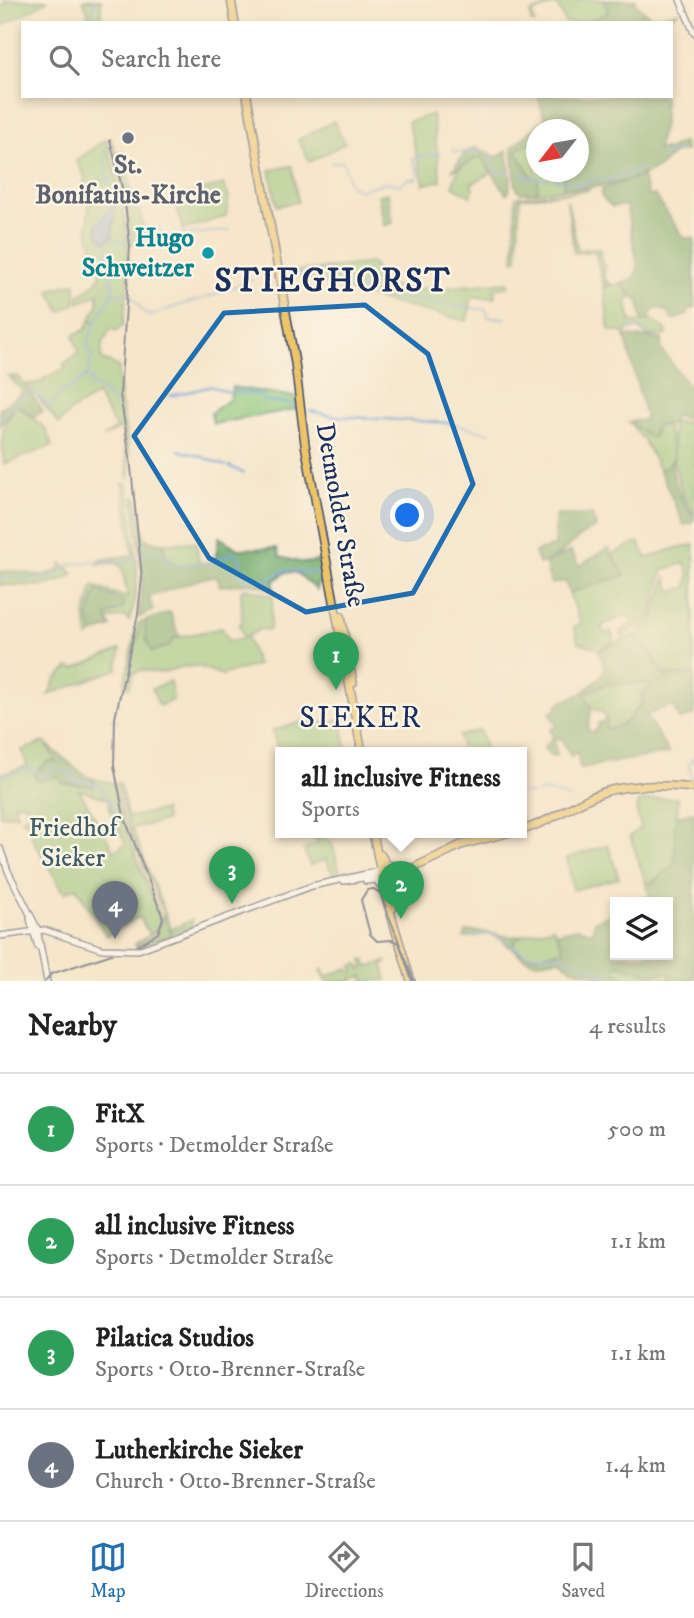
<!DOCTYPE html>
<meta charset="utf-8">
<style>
body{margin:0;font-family:"IM FELL DW Pica",serif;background:#f2f2f2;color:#222}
.controls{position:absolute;right:21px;bottom:21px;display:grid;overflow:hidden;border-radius:0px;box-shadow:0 4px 10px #0003}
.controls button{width:63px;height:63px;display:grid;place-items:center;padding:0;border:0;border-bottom:2px solid #e0e0e0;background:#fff;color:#222;font:35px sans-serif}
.compass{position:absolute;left:526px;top:119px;width:63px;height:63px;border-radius:50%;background:#fff;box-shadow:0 4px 10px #0003;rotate:239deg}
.you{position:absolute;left:408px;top:516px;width:24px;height:24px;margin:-18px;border:5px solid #fff;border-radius:50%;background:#1a73e8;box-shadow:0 0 0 10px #1a73e833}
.badge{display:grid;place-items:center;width:46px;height:46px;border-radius:50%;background:#1f6fb2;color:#fff;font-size:23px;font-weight:700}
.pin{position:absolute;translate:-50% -58px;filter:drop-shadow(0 2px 4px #0008)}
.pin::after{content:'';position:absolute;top:37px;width:24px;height:21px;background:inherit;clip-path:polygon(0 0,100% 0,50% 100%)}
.popup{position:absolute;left:275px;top:747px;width:252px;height:91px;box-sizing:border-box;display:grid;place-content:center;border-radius:0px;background:#fff;filter:drop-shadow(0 2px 5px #0005);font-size:23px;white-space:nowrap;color:#767676}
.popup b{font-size:26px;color:#222}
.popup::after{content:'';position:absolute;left:50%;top:100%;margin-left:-14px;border:14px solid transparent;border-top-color:#fff}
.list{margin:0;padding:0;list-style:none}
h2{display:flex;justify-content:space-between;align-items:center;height:91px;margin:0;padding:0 28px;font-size:30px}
h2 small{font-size:23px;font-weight:400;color:#767676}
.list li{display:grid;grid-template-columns:46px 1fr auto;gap:21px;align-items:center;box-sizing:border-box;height:112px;padding:0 28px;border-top:2px solid #e0e0e0}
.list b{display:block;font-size:26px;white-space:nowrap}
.list p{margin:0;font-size:23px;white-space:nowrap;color:#767676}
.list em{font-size:23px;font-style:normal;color:#767676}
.icon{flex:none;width:38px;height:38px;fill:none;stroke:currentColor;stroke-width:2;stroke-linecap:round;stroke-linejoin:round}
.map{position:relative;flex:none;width:694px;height:981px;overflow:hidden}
.search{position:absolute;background:#fff;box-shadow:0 4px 10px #0003;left:21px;right:21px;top:21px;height:77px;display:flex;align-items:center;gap:18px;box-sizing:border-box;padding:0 24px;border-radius:0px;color:#767676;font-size:26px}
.sheet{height:539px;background:#fff}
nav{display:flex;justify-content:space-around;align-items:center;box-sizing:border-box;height:98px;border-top:2px solid #e0e0e0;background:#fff;font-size:19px;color:#767676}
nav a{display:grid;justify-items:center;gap:4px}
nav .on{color:#1f6fb2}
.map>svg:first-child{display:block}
.green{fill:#8cc57a;stroke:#547a6c;stroke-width:2;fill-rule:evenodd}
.forest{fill:#71aa6a;stroke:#466c64;stroke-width:2;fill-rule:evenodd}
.water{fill:#6b9dd6;stroke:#43669a;stroke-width:2}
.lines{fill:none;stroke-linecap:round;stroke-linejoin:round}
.stream{stroke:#6b9dd6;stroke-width:2}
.minor-casing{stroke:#3c4a6e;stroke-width:8}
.major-casing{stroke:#3c4a6e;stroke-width:10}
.minor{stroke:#fff;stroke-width:5}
.major{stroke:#edc569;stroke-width:7}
.tram{stroke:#1b2f5e;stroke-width:2}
.marked{fill:none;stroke:#1f6fb2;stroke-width:5;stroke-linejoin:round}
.worship-dot{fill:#6b7280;stroke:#fcf5e5;stroke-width:2.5}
.culture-dot{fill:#0f9aa8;stroke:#fcf5e5;stroke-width:2.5}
.labels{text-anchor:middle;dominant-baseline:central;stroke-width:5;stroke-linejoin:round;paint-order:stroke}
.worship-label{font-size:26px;font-weight:bold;fill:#5b616d;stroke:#fcf5e5}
.culture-label{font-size:26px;font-weight:bold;fill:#0d838f;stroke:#fcf5e5;text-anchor:end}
.street-label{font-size:26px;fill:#1b2f5e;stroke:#fcf5e5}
.park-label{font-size:26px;fill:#3d5c66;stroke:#fcf5e5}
.quarter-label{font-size:30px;letter-spacing:2px;fill:#1b2f5e;stroke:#fcf5e5}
.district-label{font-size:33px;font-weight:bold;letter-spacing:2px;fill:#1b2f5e;stroke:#fcf5e5}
</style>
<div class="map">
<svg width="694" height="981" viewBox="0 0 694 981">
<rect width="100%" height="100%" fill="#fcf5e5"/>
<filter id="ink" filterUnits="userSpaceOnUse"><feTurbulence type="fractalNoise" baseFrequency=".0143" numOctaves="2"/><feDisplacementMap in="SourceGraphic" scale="14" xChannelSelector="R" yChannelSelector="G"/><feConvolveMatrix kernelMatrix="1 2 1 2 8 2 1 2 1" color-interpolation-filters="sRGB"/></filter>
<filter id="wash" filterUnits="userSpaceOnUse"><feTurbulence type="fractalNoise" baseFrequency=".00686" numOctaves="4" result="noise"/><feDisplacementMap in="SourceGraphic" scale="28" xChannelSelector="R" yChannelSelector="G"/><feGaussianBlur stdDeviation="1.57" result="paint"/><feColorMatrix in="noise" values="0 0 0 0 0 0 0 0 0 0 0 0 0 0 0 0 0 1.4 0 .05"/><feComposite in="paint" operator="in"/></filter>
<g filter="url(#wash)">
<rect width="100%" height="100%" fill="#f5e6cb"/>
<!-- green -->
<g class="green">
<path d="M4,0H46L47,1L2,26L0,6L7,4Z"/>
<path d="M83,0H101V23H79L89,15Z"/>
<path d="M565,0H604L608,13L585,23H566L556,4L532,13L535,23H531L530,13Z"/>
<path d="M432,114L441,181L424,184L408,122Z"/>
<path d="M334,121L345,143L310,162L298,140Z"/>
<path d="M106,139L122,198L128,246L129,276L123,325L117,331L110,329L102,345L101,359L119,367C116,405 133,442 129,480L122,428L103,437L116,428L97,395L71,411L59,424L27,384L43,382V379L65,368L64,364L79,352L73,336L86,329L90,321H97L90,320L98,305V294L79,303V295C121,271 89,258 88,229C87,209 93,206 83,186L85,177L76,161Z"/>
<path d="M111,139L116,154L123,152C128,172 130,193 136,211L139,210L145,231L141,234L143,242L131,245L127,206Z"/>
<path d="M536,139V172H568L563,174L564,189L538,192V178L532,177L516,151Z"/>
<path d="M481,157L491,173L471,184L473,189L471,196L453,186C454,172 466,158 481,157Z"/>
<path d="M292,166L298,202L277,206L270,170Z"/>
<path d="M223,184L229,197L226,216L183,230L174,199Z"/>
<path d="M590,190L520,198L517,259L514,260L516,197Z"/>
<path d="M372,263L386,285L425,289L508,282V287L495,288V298L472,297L467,321L384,301L299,276L289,280L288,272Z"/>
<path d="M76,283V303L61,312L49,290Z"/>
<path d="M620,284L633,297L627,300L631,322L651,320L666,329L667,335L647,336L638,328L627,330V334L609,330L604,287Z"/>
<path d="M232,387L296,397L297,409L213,424L211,413L230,399Z"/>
<path d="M17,405L46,429L52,446L4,464C0,439 2,424 17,405Z"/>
<path d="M629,422L638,426L645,435L655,436L656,425L667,426L674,457L667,467L659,469L644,441Z"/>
<path d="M672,422L694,423V515C675,489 672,454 672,422Z"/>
<path d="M123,483L127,484L129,493C132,536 145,577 129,621L125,616L108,620L107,616L122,609L124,602L97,590L90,610L93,634L88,637L85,615L93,586L128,598L122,567L115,563L97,564V560L133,555Z"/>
<path d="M196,542L199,562L180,567L165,558L163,543Z"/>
<path d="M638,542L647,558L679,547L694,545V674L666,675L638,631L653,619L666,577L672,592L687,587L689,574L685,563L663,570L651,617L622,637L619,632L633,624L627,614L601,626L605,634L611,631L615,641L599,649L578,642L574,627L581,624L569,593L625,575L612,554Z"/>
<path d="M62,563L74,574C49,591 28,584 0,585V572C24,567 35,583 59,570Z"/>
<path d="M246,588L273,596L270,630L260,629L247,637L257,665L221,675L198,666L181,667L161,673L141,670L133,674L129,688L126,687L124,683L142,625L128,667L137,624L145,621L160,648L169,646L174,638L222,628L229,641L244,638L239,625L242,621L241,590Z"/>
<path d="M121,649L117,669L48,695L56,679L69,667L74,669Z"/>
<path d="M170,681L173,700L159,706L152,689Z"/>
<path d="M643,683L653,685C641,698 629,733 606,728L604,713L592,708L583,694L606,684Z"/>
<path d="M341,720L347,752L352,753L280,755L272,731L304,721L324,723Z"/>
<path d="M480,730L487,753H463L459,736Z"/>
<path d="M44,742L87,777L114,783L127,833L161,918L156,931L137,944L138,946L159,933L164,914L171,935C159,939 148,944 136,947L135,944L150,935L139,917L106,936L76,887L64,893L32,838L30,826L22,819L29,814L26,804H14L17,815H0V774L27,766L22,750ZM79,790L108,799L111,814L126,844L114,851Z"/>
<path d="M117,783H120L128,817L164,810L166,821L132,828L171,929L192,920V927L172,933L130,832Z"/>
<path d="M662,798H678L675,863L649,885L646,883L630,836L641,827L636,810L640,802Z"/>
<path d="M320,837L332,843L341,875L335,877L325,859L310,866L304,850L317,844L316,838Z"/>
<path d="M608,845L619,878L573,890L567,858Z"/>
<path d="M553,927L565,949L563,952L531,957L514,949L515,941L524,935Z"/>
<path d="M365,960L368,967L388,961L383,965L387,980L364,981L363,976L353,979L352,976V981H325L321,970L323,969L325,977L348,968L350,972L354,971L352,966L358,964L360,969L364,968L362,961Z"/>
<path d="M617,964L649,974L672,972L669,981H630L615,972Z"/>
</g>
<!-- forest -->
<g class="forest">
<path d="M604,0H636L634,2L652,18L680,11L664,23H585L608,13Z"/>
<path d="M541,96H664V123L657,149H669L683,142L686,151C668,151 667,164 654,170C628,183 594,188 564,189L563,174L578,172V130H536V139L516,151L532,177L538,178V192L521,193L516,187L512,147L545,119L538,97Z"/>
<path d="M475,147L497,157L507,151L511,178L509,192L506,194C498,178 488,171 481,156L452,171L464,154Z"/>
<path d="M642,176L648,196L655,195L684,238H694V309L690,308L687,315L672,320L668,312L658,308L650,313L651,320L642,321L639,302L620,284L633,279L638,268L626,205L612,207L601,196L602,189Z"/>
<path d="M388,193L393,223L384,226L378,195Z"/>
<path d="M567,200L578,250L599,248L605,268L604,278L612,285L604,287L595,251L574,253Z"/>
<path d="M625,336L662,339L661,349L694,393V420L673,416L672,425H657L652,438L629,422L646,419Z"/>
<path d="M8,376L19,377L43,411L34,417L17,405L0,426V409L23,392Z"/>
<path d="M674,457C667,474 683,504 694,518L692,523L684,525L659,469L667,467Z"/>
<path d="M133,497H137L145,539L163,543L165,558H169L175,566L215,561L219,537L238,549L277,548L280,557L304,563L324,560L328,583L317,584V590L297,573L286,572L274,581L273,590L251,583L220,586L217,577L203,578L149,597L153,610L138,618L143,578Z"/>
<path d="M555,515H592L596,527C572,537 565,557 539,564L535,552L555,545Z"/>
<path d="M608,548L625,575L569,593L565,581L551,584L545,563L571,551L579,566Z"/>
<path d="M97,590L124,602L122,609L106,616L111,627L93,634L88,617Z"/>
<path d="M170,612L179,637L174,638L169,646L152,652L146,640L145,621Z"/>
<path d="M636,634L665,676L694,674V715L679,719L673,706C662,707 656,713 646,715L669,753L580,768L577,752L571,757L560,737L554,741L557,755L552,757L544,748L553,738L550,730L557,726L550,713L557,709V704L582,693L598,679L605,669L598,651ZM643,683L652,685L641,694L643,703L626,722L611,729L606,728L607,720L598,723V728L592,733L588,728L592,708L584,694L606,684Z"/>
<path d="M47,745L75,769L95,781V787L63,783L58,776L39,781L36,779L35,773L49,761L56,762Z"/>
<path d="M694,812V981H669L671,972L649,974L617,964L616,972L630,981H599L594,974L572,969L560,959C553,959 545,962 539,962C520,963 509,940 492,935C483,933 473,936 464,938L466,932C490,928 502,941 524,935L515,941L514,949L531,957L564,950L556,933L577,928L593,932L594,921L615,913V955H668V902H636L650,896L646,883L652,884L675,863V816Z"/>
</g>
<!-- water -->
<path class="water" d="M116,202L112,237L106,242L99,237L96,226Z"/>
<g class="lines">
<!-- stream -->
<g class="stream">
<path d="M92,13L95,0"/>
<path d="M92,18V23"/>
<path d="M105,148L106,176L115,188L116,202"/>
<path d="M452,150L456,152"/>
<path d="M458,152L483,151L491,156"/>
<path d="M661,156L683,150"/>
<path d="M417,157L440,153"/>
<path d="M491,158L495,171L510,172"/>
<path d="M331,163L343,161L350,185L360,190L386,182L399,185L408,179H416L418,172L413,160L416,157"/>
<path d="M522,173L528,178L549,179"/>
<path d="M555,180L577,184L600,179L607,181L642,168"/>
<path d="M176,236L230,230"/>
<path d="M114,239L125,243"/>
<path d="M134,240L145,231L159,228L165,236H170"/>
<path d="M307,272L332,270L339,281L384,297"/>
<path d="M288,279L303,272"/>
<path d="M114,294L130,293L144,313L151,316C182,301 218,299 248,279L252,281"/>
<path d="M386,297L453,305"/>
<path d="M454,306L486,310"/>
<path d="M487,311L488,317L506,318"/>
<path d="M628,330L639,327L647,336"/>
<path d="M85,376L92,379L89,384L105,392L115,406"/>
<path d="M210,386L228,392"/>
<path d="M31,390L49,407C54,402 59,394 64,391C76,384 92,377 90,360L94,357L87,348L93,327L113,292L107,248"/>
<path d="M231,391L261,395L265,401L289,403L296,408"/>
<path d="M170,396L209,387"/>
<path d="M310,411L334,416L450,423L490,433"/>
<path d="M0,418L27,393"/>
<path d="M178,450L196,455"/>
<path d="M197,455L226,466"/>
<path d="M229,466L243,473"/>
<path d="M142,557L153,549C179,569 166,568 199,563C209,562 213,565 220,557H229V552L239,555L244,579L267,580L284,570L326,574"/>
<path d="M97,561L123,562L134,558"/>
<path d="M0,577L44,579L57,575L71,564L94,561"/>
<path d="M110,720L118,721"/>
<path d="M60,772L65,770L73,775L72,780L85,781L103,788L104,796L110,800L116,819"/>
<path d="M0,777L32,768L43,777L49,775L50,767L55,770"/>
<path d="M692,782L689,765L694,757"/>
<path d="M522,792L532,794"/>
<path d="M536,793L545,791L570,798"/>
<path d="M472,937L492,934L510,944"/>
<path d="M511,945L527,954L560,955L620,981"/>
</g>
</g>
</g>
<g filter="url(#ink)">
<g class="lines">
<defs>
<g id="minor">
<path d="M680,0L694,33"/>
<path d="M0,848L8,871L37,928L47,981"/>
<path d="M344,881L381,875"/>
<path d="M366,881L376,880L383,889"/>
<path d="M30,919L38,947"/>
<path d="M0,936L44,930L102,949L138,950L312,886L380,871"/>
</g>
<g id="major">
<path d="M231,0L235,23"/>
<path d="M247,96L295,363L305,444L362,753"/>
<path d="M341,616L353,683"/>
<path d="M522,830C551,822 574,803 601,793C629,783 665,785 694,788"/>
<path d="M373,833L386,898L411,981"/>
<path d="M381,855L387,865L403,867"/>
<path d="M381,875L407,871L461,845L507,833"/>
<path d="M393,908L389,881L395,874"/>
</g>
</defs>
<!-- minor casing -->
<use href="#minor" class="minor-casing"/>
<!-- major casing -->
<use href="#major" class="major-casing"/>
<!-- minor -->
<use href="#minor" class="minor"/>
<!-- major -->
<use href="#major" class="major"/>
<!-- tram -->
<g class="tram">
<path d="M110,140L124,195L130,246L120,395L130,457L142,578L138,614L115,718L114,766L124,816L163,918L158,933L137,946"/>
<path d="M46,981L51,974L112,954"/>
<path d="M412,981L399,943L392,940L377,941L370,934L361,900L367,890L374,889L380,893L414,981"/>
</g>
</g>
</g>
<!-- marked area -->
<path d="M0 0H694V981H0ZM365,305L428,354L473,484L413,593L306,612L209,558L134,436L224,313Z" fill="#f5e6cb" fill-opacity=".55" fill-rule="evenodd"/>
<path class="marked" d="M365,305L428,354L473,484L413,593L306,612L209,558L134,436L224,313Z"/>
<!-- markers -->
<circle class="worship-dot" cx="128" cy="138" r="7"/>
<circle class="culture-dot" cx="208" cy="253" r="7"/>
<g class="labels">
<!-- worship labels -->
<g class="worship-label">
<text x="128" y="165">St.<tspan x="128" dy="30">Bonifatius-Kirche</tspan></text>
</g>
<!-- culture labels -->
<g class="culture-label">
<text x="194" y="238">Hugo<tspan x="194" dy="30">Schweitzer</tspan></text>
</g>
<!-- street labels -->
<g class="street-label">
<text transform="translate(340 515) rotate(80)">Detmolder Straße</text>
</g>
<!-- park labels -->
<g class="park-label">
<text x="73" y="828">Friedhof<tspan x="73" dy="30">Sieker</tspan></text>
</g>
<!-- quarter labels -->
<g class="quarter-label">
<text x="361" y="718">SIEKER</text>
</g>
<!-- district labels -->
<g class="district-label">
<text x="333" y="281">STIEGHORST</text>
</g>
</g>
</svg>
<div class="controls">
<button><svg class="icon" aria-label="layers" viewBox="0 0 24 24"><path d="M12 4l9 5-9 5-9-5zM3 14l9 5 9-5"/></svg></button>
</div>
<svg class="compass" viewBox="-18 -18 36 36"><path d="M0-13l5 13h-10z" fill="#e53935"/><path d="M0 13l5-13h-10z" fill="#767676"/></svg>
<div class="you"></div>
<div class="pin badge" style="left:336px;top:690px;background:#2e9e5b">1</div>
<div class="pin badge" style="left:401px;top:919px;background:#2e9e5b">2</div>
<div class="popup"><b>all inclusive Fitness</b>Sports</div>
<div class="pin badge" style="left:232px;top:904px;background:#2e9e5b">3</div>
<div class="pin badge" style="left:115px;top:939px;background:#6b7280">4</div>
<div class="search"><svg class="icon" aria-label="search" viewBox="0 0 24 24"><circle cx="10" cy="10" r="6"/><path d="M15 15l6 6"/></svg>Search here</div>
</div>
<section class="sheet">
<h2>Nearby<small>4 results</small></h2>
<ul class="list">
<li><span class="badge" style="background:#2e9e5b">1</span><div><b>FitX</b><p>Sports · Detmolder Straße</p></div><em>500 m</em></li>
<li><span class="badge" style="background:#2e9e5b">2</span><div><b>all inclusive Fitness</b><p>Sports · Detmolder Straße</p></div><em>1.1 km</em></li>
<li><span class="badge" style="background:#2e9e5b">3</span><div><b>Pilatica Studios</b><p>Sports · Otto-Brenner-Straße</p></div><em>1.1 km</em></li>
<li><span class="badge" style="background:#6b7280">4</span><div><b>Lutherkirche Sieker</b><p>Church · Otto-Brenner-Straße</p></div><em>1.4 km</em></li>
</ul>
</section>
<nav>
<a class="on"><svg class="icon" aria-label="map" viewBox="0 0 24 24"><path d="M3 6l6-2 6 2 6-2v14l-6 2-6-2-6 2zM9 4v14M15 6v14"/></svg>Map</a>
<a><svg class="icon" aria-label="directions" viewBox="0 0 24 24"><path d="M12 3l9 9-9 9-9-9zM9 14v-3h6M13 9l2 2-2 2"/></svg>Directions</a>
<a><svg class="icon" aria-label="saved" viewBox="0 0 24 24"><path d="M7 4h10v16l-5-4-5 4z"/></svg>Saved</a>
</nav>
